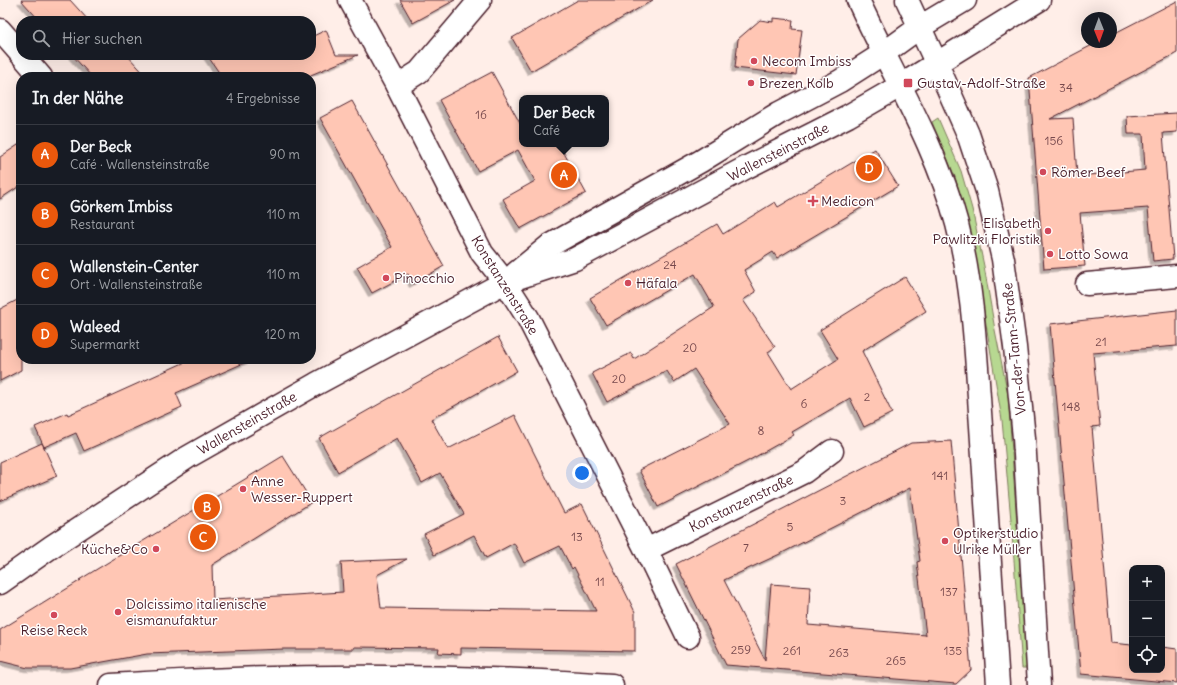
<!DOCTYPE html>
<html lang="de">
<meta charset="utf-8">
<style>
body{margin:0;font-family:Delius,sans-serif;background:#20242c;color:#f1f3f6}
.controls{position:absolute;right:12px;bottom:12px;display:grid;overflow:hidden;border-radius:8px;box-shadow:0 4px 16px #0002}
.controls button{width:36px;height:36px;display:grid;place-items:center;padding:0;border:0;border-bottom:1px solid #363941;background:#171b24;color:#f1f3f6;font:20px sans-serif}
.compass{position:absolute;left:1081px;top:12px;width:36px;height:36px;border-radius:50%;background:#171b24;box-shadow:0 4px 16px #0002;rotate:179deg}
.you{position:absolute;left:582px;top:473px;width:14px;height:14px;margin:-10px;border:3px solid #fff;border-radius:50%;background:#1a73e8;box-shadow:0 0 0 6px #1a73e833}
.badge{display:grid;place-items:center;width:26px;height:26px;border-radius:50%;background:#ea580c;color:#fff;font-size:13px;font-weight:700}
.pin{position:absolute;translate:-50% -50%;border:2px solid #fff;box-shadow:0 1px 4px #0006}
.popup{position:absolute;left:519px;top:95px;width:90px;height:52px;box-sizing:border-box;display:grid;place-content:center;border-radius:8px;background:#171b24;filter:drop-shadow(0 1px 3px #0005);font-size:13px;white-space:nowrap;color:#9ea1a6}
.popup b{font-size:15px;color:#f1f3f6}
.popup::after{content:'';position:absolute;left:50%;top:100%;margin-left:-8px;border:8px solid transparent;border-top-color:#171b24}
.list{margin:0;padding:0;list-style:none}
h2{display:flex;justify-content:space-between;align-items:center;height:52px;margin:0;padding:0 16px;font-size:17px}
h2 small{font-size:13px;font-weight:400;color:#9ea1a6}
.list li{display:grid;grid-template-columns:26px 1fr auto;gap:12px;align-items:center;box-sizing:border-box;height:60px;padding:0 16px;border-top:1px solid #363941}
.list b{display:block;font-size:15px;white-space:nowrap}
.list p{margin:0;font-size:13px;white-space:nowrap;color:#9ea1a6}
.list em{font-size:13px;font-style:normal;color:#9ea1a6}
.icon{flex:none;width:22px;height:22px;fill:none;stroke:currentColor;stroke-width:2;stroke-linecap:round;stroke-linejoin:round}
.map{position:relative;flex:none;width:1177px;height:685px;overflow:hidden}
.search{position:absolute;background:#171b24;box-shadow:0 4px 16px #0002;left:16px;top:16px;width:300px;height:44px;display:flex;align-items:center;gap:10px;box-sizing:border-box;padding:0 14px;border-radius:16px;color:#9ea1a6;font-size:15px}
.panel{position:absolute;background:#171b24;box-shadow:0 4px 16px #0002;left:16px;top:72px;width:300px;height:292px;border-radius:16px}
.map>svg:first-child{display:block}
.green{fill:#b7d891;stroke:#807c5e}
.building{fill:#ffc6b4;stroke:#4a1f2b;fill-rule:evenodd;filter:url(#shadow)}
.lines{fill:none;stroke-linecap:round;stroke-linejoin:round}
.minor-casing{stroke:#4a1f2b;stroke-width:25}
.tertiary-casing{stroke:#4a1f2b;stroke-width:25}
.secondary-casing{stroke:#4a1f2b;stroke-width:25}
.primary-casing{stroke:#4a1f2b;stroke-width:25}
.minor{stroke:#fff;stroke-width:22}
.tertiary{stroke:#fff;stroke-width:22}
.secondary{stroke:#fff;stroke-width:22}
.primary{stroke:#fff;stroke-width:22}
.poi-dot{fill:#d1495b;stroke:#fff;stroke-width:1.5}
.labels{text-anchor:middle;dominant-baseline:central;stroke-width:3;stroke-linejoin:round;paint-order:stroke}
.number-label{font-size:12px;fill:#77494d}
.poi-label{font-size:14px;fill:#4a1f2b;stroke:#fff;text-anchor:start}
.street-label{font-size:14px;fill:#4a1f2b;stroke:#fff}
</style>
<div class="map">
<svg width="1177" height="685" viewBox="0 0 1177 685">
<defs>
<filter id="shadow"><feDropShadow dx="-3.5" dy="3.5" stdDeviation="0" flood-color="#0004"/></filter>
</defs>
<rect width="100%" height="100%" fill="#ffeee8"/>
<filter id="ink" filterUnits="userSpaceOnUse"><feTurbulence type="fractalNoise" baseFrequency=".025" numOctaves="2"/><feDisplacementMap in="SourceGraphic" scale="8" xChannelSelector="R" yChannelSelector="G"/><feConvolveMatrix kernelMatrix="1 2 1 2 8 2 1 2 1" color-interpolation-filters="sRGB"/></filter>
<g filter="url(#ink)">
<!-- green -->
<path class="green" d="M938,118L961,171L972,209L984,266L995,330L1008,395L1027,668H1022L1011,520L1002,420L971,234L955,177L932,122Z"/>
<!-- building -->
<g class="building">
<path d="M21,0H70L89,21H40Z"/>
<path d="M400,0H455L413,23Z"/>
<path d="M578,0H653L531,71L512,38Z"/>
<path d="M1177,1V53L1050,119L1073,118L1077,176L1145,170L1143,134H1128L1127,116L1177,113V132L1163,133L1173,259L1153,261L1148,208L1080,213L1085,266L1044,269L1029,78L1098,42H1111V35Z"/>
<path d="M773,18L793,20L792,29L802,30L796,75L735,68L738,39L760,20L773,22Z"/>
<path d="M326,30L336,55H358L306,77H215L220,74L207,55H311V37Z"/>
<path d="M72,55H127L147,77H92Z"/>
<path d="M492,72L522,127V144H559L586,193L520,229L503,199L535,181L518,150L478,171L439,100Z"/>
<path d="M352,101L444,266L413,284L408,274L372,293L357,267L392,247L320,118Z"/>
<path d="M21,143V185L0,199V157Z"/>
<path d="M875,149L898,186L777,258L773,252L744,270L756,292L743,300L775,347L768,352L791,389L838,359L820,330L905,277L926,311L862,351L892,413L864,427L850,398L792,432L794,435L748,461L658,507L639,470L730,424L694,369L674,382L667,371L607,402L592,373L631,353L634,359L714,307L695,274L606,325L590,298L717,224L723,234L775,202L778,207Z"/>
<path d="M21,298V370L0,381V309Z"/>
<path d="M1177,310V346L1093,353L1100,426L1092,427L1111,643L1132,645V670H1162V647L1177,649V683L1081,674L1050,324Z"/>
<path d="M498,337L517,371L431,419L448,449L515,415L564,513L582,504L635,612V651L461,648V654L438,653L439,648L354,647V649H284L147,654L70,668H28L0,661V630L81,580H79L283,456L312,502L212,565L213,600L343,592L341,562L407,559L377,575L381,608L596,611L574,567L572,569L560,546L524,563L514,543L486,558L474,535L434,555L424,534L464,514L440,473L422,483L397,438L338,472L319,438Z"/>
<path d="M192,359H253L176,393L182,407L84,451L76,433L44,447L35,427L67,413L68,415Z"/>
<path d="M951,441L971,670L956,684L726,665L676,564L911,443ZM910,488L920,561L917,562L926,635L808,625L810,587L771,584L765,660L724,580L780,554Z"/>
<path d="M42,443L57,476L0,501V462Z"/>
</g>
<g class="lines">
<defs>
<g id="minor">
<path d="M350,0L397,86L482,253L505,282L528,318L646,550L688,637"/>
<path d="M0,30L21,54"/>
<path d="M22,55L41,77"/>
<path d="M397,86L419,72L480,0"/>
<path d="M1087,284L1177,276"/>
<path d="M646,550L804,472L832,451"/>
</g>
<g id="tertiary">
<path d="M516,273L549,246L701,161L779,113L840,81L884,53L920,27L965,0"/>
<path d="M0,583L51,547L188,457L316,384L505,282L575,259L747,167L848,116L900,86L1039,0"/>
</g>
<path id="secondary" d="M111,685C278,674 446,674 612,685"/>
<g id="primary">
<path d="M858,0C892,74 936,145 957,224C974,290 976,358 981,426C987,512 992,599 998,685"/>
<path d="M907,0L941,73L968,134L987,191L1003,259L1015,347L1024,438L1039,685"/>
</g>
</defs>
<!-- minor casing -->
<use href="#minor" class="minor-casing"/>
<!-- tertiary casing -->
<use href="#tertiary" class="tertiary-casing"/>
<!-- secondary casing -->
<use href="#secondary" class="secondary-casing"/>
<!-- primary casing -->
<use href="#primary" class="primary-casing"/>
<!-- minor -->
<use href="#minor" class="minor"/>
<!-- tertiary -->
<use href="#tertiary" class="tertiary"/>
<!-- secondary -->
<use href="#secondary" class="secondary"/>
<!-- primary -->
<use href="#primary" class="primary"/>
</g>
</g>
<!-- markers -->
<g class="poi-dot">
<circle cx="754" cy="61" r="4"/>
<circle cx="751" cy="83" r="4"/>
<rect x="903" y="78" width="10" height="10" rx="2"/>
<circle cx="1043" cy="172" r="4"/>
<path d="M811 195h4v4h4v4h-4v4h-4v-4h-4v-4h4z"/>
<circle cx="1048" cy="231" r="4"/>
<circle cx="1050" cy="254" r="4"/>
<circle cx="386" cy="278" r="4"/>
<circle cx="628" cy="283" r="4"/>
<circle cx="243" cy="489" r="4"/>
<circle cx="945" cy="541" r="4"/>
<circle cx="156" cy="549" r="4"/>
<circle cx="118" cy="612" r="4"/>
<circle cx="54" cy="615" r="4"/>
</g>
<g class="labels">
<!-- number labels -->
<g class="number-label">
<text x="1066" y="87">34</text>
<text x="481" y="114">16</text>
<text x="1054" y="140">156</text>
<text x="670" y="264">24</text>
<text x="1101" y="341">21</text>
<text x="690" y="347">20</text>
<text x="619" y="378">20</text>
<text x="867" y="396">2</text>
<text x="804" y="403">6</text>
<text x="1071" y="406">148</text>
<text x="761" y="430">8</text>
<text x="940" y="475">141</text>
<text x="843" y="500">3</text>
<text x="790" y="526">5</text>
<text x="577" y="536">13</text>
<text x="746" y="547">7</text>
<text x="600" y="581">11</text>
<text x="949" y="591">137</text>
<text x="741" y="649">259</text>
<text x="792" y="650">261</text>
<text x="953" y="650">135</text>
<text x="839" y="652">263</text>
<text x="896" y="660">265</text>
</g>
<!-- poi labels -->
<g class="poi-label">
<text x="762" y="61">Necom Imbiss</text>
<text x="759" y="83">Brezen Kolb</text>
<text x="917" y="83">Gustav-Adolf-Straße</text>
<text x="1051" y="172">Römer Beef</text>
<text x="821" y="201">Medicon</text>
<text x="1040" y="223" text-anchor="end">Elisabeth<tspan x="1040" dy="16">Pawlitzki Floristik</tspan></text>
<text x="1058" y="254">Lotto Sowa</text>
<text x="394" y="278">Pinocchio</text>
<text x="636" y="283">Häfala</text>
<text x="251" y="481">Anne<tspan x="251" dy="16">Wesser-Ruppert</tspan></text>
<text x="953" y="533">Optikerstudio<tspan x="953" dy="16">Ulrike Müller</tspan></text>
<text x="148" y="549" text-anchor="end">Küche&amp;Co</text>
<text x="126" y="604">Dolcissimo italienische<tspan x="126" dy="16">eismanufaktur</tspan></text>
<text x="54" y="630" text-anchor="middle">Reise Reck</text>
</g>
<!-- street labels -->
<g class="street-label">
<text transform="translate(778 152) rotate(-27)">Wallensteinstraße</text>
<text transform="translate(505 285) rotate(58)">Konstanzenstraße</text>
<text transform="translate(1014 349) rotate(-96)">Von-der-Tann-Straße</text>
<text transform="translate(247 423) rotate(-30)">Wallensteinstraße</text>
<text transform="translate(741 503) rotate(-26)">Konstanzenstraße</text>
</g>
</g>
</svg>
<div class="controls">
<button>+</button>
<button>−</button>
<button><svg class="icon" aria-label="locate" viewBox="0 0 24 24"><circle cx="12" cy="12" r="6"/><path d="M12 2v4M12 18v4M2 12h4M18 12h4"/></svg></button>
</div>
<svg class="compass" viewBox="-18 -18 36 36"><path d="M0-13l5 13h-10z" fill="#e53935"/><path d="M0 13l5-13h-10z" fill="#9ea1a6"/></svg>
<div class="you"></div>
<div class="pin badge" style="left:564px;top:175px">A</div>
<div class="popup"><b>Der Beck</b>Café</div>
<div class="pin badge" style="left:207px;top:507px">B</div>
<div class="pin badge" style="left:203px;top:537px">C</div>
<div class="pin badge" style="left:869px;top:168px">D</div>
<div class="search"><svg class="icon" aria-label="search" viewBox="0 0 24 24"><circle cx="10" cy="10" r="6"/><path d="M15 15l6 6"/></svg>Hier suchen</div>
<section class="panel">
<h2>In der Nähe<small>4 Ergebnisse</small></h2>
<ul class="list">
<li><span class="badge">A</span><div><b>Der Beck</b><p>Café · Wallensteinstraße</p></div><em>90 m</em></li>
<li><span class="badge">B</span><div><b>Görkem Imbiss</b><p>Restaurant</p></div><em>110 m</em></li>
<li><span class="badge">C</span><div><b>Wallenstein-Center</b><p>Ort · Wallensteinstraße</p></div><em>110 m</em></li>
<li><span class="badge">D</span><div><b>Waleed</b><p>Supermarkt</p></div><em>120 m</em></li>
</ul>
</section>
</div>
